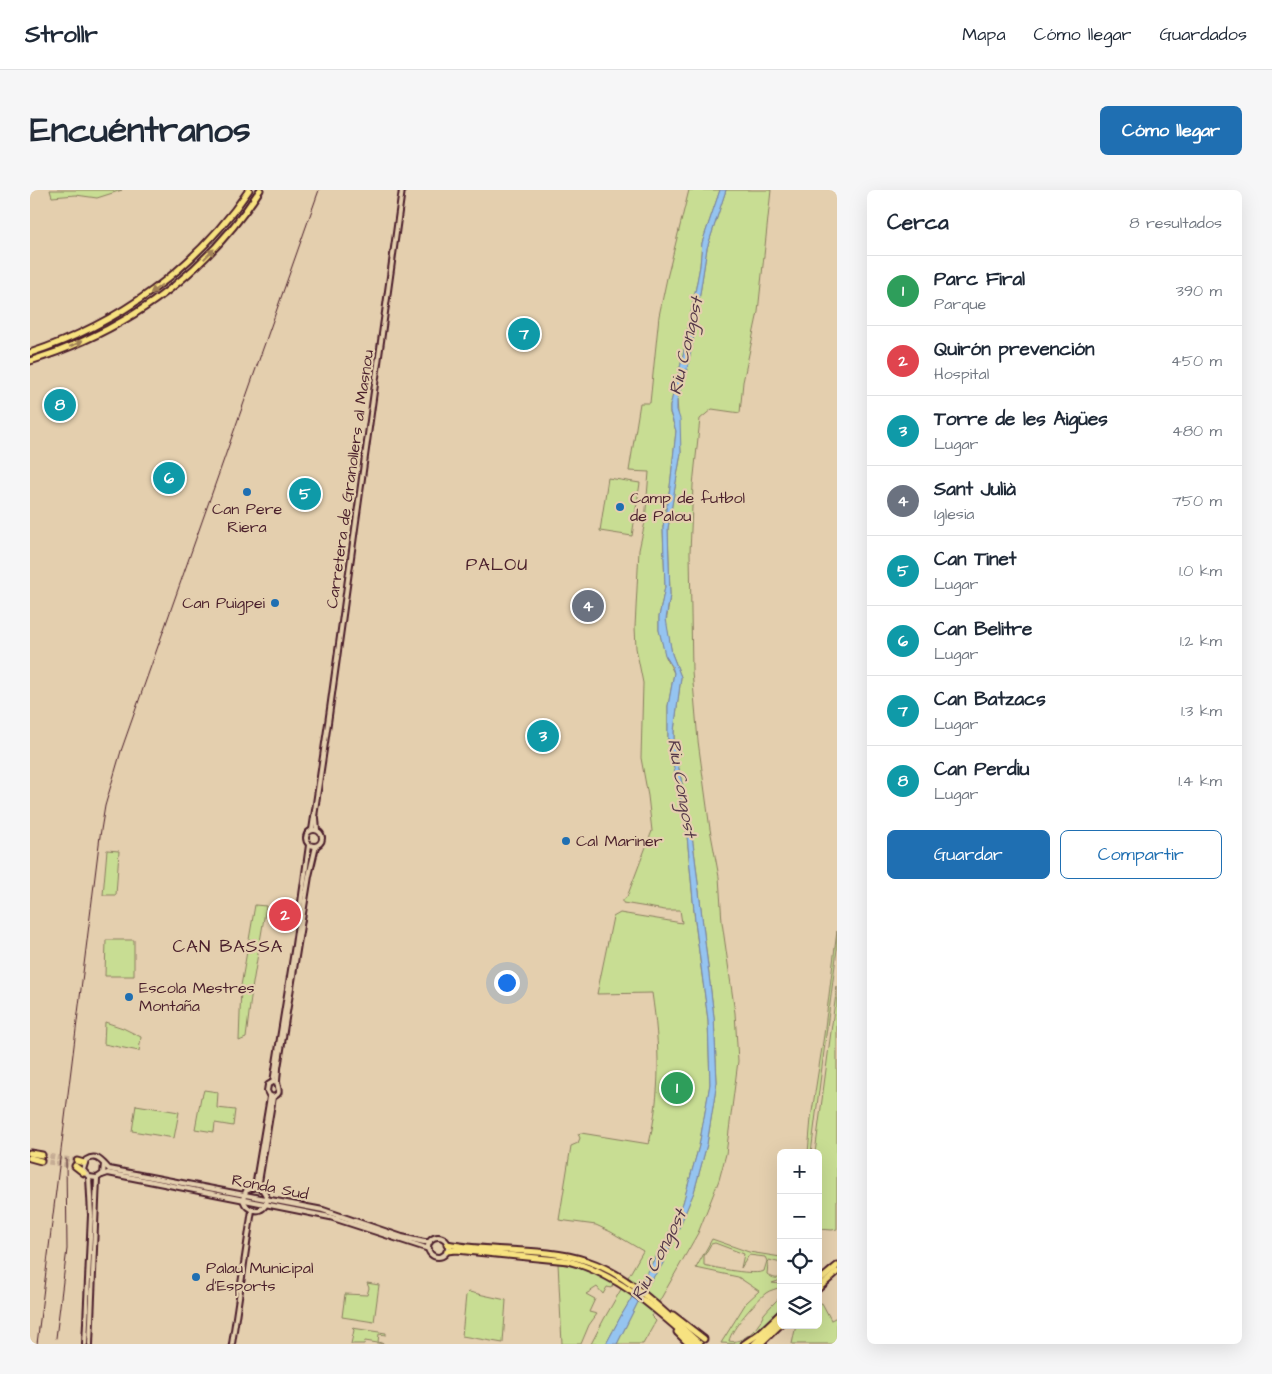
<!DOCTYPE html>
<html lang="es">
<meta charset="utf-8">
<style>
body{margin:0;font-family:"Architects Daughter",sans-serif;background:#f6f6f7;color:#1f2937}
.controls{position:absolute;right:15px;bottom:15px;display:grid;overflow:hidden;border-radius:8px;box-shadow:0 5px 20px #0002}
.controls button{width:45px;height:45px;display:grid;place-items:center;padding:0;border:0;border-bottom:1px solid #e0e1e3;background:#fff;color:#1f2937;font:25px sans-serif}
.you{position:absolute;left:476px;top:792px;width:18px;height:18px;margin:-12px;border:4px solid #fff;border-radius:50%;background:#1a73e8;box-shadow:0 0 0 8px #1a73e833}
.badge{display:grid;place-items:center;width:32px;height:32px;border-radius:50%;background:#1f6fb2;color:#fff;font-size:16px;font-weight:700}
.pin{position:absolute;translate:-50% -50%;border:2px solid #fff;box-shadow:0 1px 5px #0006}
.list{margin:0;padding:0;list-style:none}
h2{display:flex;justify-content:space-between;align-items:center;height:65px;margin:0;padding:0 20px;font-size:21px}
h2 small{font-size:16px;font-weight:400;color:#747a83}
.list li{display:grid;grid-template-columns:32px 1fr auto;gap:15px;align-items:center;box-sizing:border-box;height:70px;padding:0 20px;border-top:1px solid #e0e1e3}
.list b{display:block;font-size:19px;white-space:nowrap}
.list p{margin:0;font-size:16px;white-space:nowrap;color:#747a83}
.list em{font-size:16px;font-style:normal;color:#747a83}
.actions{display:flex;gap:10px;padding:15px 20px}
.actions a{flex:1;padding:11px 0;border:1px solid #1f6fb2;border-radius:8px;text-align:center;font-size:18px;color:#1f6fb2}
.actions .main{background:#1f6fb2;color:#fff}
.icon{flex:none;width:28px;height:28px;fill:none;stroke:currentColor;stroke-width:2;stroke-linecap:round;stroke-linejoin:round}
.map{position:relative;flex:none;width:807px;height:1154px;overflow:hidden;border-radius:8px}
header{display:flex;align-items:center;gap:30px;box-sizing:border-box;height:70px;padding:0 25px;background:#fff;border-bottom:1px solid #e0e1e3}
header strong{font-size:24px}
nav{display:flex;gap:28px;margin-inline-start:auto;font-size:18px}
.intro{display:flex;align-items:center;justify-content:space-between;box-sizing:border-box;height:120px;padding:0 30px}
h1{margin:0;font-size:35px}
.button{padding:12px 22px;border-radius:8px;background:#1f6fb2;color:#fff;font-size:18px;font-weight:700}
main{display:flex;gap:30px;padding:0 30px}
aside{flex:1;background:#fff;border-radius:8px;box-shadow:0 5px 20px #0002}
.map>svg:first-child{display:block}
.green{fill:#c8dd93;stroke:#897e5f;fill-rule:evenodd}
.water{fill:#95c4f0;stroke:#7782a1}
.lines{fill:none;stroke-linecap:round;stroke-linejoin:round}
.trunk-tunnel{stroke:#c5ac94;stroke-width:5;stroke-dasharray:5 2.5;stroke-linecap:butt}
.tertiary-casing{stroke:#4a1f2b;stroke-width:8}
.secondary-casing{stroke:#4a1f2b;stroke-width:8}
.trunk-casing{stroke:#4a1f2b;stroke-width:9}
.motorway-casing{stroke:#4a1f2b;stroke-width:9}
.tertiary{stroke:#e4cfae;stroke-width:4}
.secondary{stroke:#e4cfae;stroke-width:4}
.trunk{stroke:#f7e281;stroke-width:5}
.motorway{stroke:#f7e281;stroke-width:5}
.rail{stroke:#4a1f2b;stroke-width:1}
.oneway{fill:#a08056}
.poi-dot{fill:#1f6fb2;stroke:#e4cfae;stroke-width:2}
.labels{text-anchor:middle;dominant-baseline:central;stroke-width:4.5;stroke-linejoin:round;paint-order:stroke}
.street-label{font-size:16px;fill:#4a1f2b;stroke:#e4cfae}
.poi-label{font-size:16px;fill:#4a1f2b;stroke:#e4cfae;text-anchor:start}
.water-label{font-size:18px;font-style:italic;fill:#553849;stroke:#e4cfae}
.neighbourhood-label{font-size:18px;letter-spacing:1px;fill:#4a1f2b;stroke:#e4cfae}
</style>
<header>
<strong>Strollr</strong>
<nav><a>Mapa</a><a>Cómo llegar</a><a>Guardados</a></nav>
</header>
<div class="intro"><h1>Encuéntranos</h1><a class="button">Cómo llegar</a></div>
<main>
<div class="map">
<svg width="807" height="1154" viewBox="0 0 807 1154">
<rect width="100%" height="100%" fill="#e4cfae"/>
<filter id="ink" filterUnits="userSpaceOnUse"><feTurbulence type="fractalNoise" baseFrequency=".02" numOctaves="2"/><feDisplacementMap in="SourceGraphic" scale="10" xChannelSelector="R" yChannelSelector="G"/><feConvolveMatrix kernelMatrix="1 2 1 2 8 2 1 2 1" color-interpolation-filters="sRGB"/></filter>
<g filter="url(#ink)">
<!-- green -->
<g class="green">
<path d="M20,0H92L67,8L46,5L22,7Z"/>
<path d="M659,0H690L672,53L670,76L653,166L640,216V223L646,241L640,297L633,337L635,397L629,427V440L636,467L644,483L638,516V549L656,635L665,732L678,830L680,894L669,956L653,1013L637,1048L591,1126L576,1154H561L574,1129L613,1061L581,1042L566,1035L529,1030L541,956L548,953L550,948L548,944L551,943L619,954C631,900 630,858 622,803L567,804L583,727L590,723L652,733L650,720H635L593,713V710L597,707L622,641L618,606L611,568L613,493L606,458L605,437L609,360L615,332L619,282L599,281L610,213H620L629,126L637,88Z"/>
<path d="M696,0H741L728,122L713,192L710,223L682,219L670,229L663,295L660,362L662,481L668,551L680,639L689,687L692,732L705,823L708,871L696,964L689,990L668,1043L621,1126L626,1131L613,1154H587L614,1100L632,1075L643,1052L664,1002L677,954L687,892L684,827L665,668L660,632L644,555V541L651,487L642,464L636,433L640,405L638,338L651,263L647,210L657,179L662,156L677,58Z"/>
<path d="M578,288L610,293L602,346L570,341Z"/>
<path d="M77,660L89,661L86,705H73Z"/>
<path d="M225,715L236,716L222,799L216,848L209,851L211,796Z"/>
<path d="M807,741V759L781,963H778L781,928L794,845Z"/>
<path d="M76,750H104V786H75Z"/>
<path d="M807,796V1039L802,1040L788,1039V963H785Z"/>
<path d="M75,832L93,838L111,847L109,861L74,854Z"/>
<path d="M174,900L188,902L187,918L205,920L203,936L185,933L184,942L165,939L171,907H172Z"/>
<path d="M106,915L149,922L144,948L102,941Z"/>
<path d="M682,1049L719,1062L751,1067V1073L739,1070L738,1073L737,1084C741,1087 746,1090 751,1087V1090L742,1093L750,1094L751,1097C746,1099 740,1100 736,1103C726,1111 701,1139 699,1151C709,1154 723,1143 728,1135C731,1132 732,1127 734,1124C739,1118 745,1112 751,1106V1120L710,1154L691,1153L716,1113L729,1101L708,1087L666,1078ZM685,1053L714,1064L711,1078L719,1065L735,1067L737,1071L734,1081C726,1086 685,1078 674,1075V1066L681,1054Z"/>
<path d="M528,1073L564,1082L584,1093L581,1098L577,1097L573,1104L567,1097L556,1104L565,1109L559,1122L567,1124L559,1135L551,1154H532Z"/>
<path d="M337,1093L349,1095L344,1132L312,1127L315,1104L337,1105L339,1098Z"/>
<path d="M439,1102L476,1110L473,1153L432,1146L436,1105Z"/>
<path d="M792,1113L801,1130L807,1127V1154H762L766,1135H788V1114Z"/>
<path d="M322,1138L356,1143V1145L349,1144L348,1152L354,1154L335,1151L334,1154H321L324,1140Z"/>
</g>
<!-- water -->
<path class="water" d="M690,0H696L677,58L662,156L657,179L647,210V220L650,229L651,263L638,338L640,405L636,429L642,464L651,487L644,541V555L660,632L665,668L684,827L687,892L677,954L664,1002L643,1052L632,1075L614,1100L587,1154H576L591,1126L637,1048L653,1013L669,956L680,894L678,830L665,731L656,635L638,549V516L644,483L642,476L635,465L629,440V427L635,397L633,337L640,297L646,241L640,222V216L653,166L670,76L672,53Z"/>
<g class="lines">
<!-- trunk-tunnel -->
<g class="trunk-tunnel">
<path d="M12,965L47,971"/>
<path d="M11,971L45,976"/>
</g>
<defs>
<g id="tertiary">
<path d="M55,1154L61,1025L59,987"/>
<path d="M60,1154L67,988"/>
<path d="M202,1154L222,1020"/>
</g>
<g id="secondary">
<path d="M286,628L287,640"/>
<circle cx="284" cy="648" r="8"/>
<path d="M282,640L298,533L372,0"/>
<path d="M243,892L238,895L237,901L239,905L243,907C252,903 248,900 247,892C247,888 248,882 248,878L279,686L286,656"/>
<path d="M243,892L265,755L279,655"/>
<path d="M74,974L73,984L67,988L59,987L53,980L56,970C67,963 72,972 79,979L293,1020L372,1047L394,1052H400"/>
<path d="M72,985L78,983L300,1027L399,1059"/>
<path d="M225,997L240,907"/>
<path d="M233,1000L225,997L216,1001L213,1009C216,1023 235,1025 237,1010C237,1003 230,999 229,992L243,907"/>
<circle cx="408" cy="1057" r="10"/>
</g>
<g id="trunk">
<path d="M0,963L12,965"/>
<path d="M0,968L11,971"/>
<path d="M47,971L54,973"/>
<path d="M45,976L54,983"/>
<path d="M417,1054C463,1063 514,1057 557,1071C601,1085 636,1125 670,1154"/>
<path d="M417,1061L426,1060L538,1071C588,1084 627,1120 665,1154"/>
<path d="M788,1092L807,1076"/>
<path d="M788,1099L807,1082"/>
<path d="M643,1125L674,1149"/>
<path d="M647,1142L659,1154"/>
<path d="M714,1154L730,1143L751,1123"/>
<path d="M724,1154L751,1129"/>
<path d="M730,1154L751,1134"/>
</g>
<g id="motorway">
<path d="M0,163C89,134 166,78 219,0"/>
<path d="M0,171C97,141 174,86 230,0"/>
</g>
</defs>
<!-- tertiary casing -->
<use href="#tertiary" class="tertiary-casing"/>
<!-- secondary casing -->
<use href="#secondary" class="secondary-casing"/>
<!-- trunk casing -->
<use href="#trunk" class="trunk-casing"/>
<!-- motorway casing -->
<use href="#motorway" class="motorway-casing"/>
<!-- tertiary -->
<use href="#tertiary" class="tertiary"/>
<!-- secondary -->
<use href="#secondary" class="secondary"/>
<!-- trunk -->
<use href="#trunk" class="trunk"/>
<!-- motorway -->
<use href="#motorway" class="motorway"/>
<!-- rail -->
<g class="rail">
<path d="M26,1148L37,1059L36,969"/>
<path d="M7,1154L70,646L75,616L91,561L289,0"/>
</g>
</g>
<!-- one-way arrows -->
<defs><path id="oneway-solid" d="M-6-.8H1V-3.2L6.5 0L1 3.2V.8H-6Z" transform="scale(1.25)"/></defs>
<g class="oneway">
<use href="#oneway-solid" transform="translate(179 64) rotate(-45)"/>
<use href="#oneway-solid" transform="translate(126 99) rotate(143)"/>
<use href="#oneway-solid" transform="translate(46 154) rotate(-23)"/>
</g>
</g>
<!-- markers -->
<g class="poi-dot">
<circle cx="217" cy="302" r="5"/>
<circle cx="590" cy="317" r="5"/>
<circle cx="245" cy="413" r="5"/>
<circle cx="536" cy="651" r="5"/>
<circle cx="99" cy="807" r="5"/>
<circle cx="166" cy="1087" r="5"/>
</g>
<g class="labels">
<!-- street labels -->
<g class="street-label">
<text transform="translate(320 289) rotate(-82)">Carretera de Granollers al Masnou</text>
<text transform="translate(240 997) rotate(11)">Ronda Sud</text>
</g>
<!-- poi labels -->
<g class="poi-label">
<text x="600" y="308">Camp de futbol<tspan x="600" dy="18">de Palou</tspan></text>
<text x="217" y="319" text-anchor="middle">Can Pere<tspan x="217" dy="18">Riera</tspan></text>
<text x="235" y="413" text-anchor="end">Can Puigpei</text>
<text x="546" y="651">Cal Mariner</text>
<text x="109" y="798">Escola Mestres<tspan x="109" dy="18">Montaña</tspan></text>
<text x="176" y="1078">Palau Municipal<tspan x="176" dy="18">d'Esports</tspan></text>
</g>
<!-- water labels -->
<g class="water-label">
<text transform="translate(656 156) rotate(-77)">Riu Congost</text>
<text transform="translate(652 598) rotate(80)">Riu Congost</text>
<text transform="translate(629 1065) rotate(-63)">Riu Congost</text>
</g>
<!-- neighbourhood labels -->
<g class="neighbourhood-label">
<text x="467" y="374">PALOU</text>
<text x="198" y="756">CAN BASSA</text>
</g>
</g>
</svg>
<div class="controls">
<button>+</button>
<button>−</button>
<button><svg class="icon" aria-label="locate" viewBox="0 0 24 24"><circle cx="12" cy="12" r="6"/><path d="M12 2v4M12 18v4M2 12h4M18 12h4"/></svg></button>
<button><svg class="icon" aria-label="layers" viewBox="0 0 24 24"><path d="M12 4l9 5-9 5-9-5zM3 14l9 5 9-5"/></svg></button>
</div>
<div class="you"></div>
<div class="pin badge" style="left:647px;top:898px;background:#2e9e5b">1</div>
<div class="pin badge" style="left:255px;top:725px;background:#e0444e">2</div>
<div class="pin badge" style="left:513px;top:546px;background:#0f9aa8">3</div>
<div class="pin badge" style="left:558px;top:416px;background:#6b7280">4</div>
<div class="pin badge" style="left:275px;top:304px;background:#0f9aa8">5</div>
<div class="pin badge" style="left:139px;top:288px;background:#0f9aa8">6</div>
<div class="pin badge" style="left:494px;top:144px;background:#0f9aa8">7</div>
<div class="pin badge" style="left:30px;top:215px;background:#0f9aa8">8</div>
</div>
<aside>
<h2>Cerca<small>8 resultados</small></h2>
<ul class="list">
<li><span class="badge" style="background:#2e9e5b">1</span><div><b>Parc Firal</b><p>Parque</p></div><em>390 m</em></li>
<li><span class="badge" style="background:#e0444e">2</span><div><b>Quirón prevención</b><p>Hospital</p></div><em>450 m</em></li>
<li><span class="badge" style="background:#0f9aa8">3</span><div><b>Torre de les Aigües</b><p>Lugar</p></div><em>480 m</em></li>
<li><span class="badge" style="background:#6b7280">4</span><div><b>Sant Julià</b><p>Iglesia</p></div><em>750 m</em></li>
<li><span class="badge" style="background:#0f9aa8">5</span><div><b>Can Tinet</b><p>Lugar</p></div><em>1.0 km</em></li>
<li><span class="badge" style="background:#0f9aa8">6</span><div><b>Can Belitre</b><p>Lugar</p></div><em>1.2 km</em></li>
<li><span class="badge" style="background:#0f9aa8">7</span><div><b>Can Batzacs</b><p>Lugar</p></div><em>1.3 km</em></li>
<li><span class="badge" style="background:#0f9aa8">8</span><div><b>Can Perdiu</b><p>Lugar</p></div><em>1.4 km</em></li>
</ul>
<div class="actions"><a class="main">Guardar</a><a>Compartir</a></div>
</aside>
</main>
